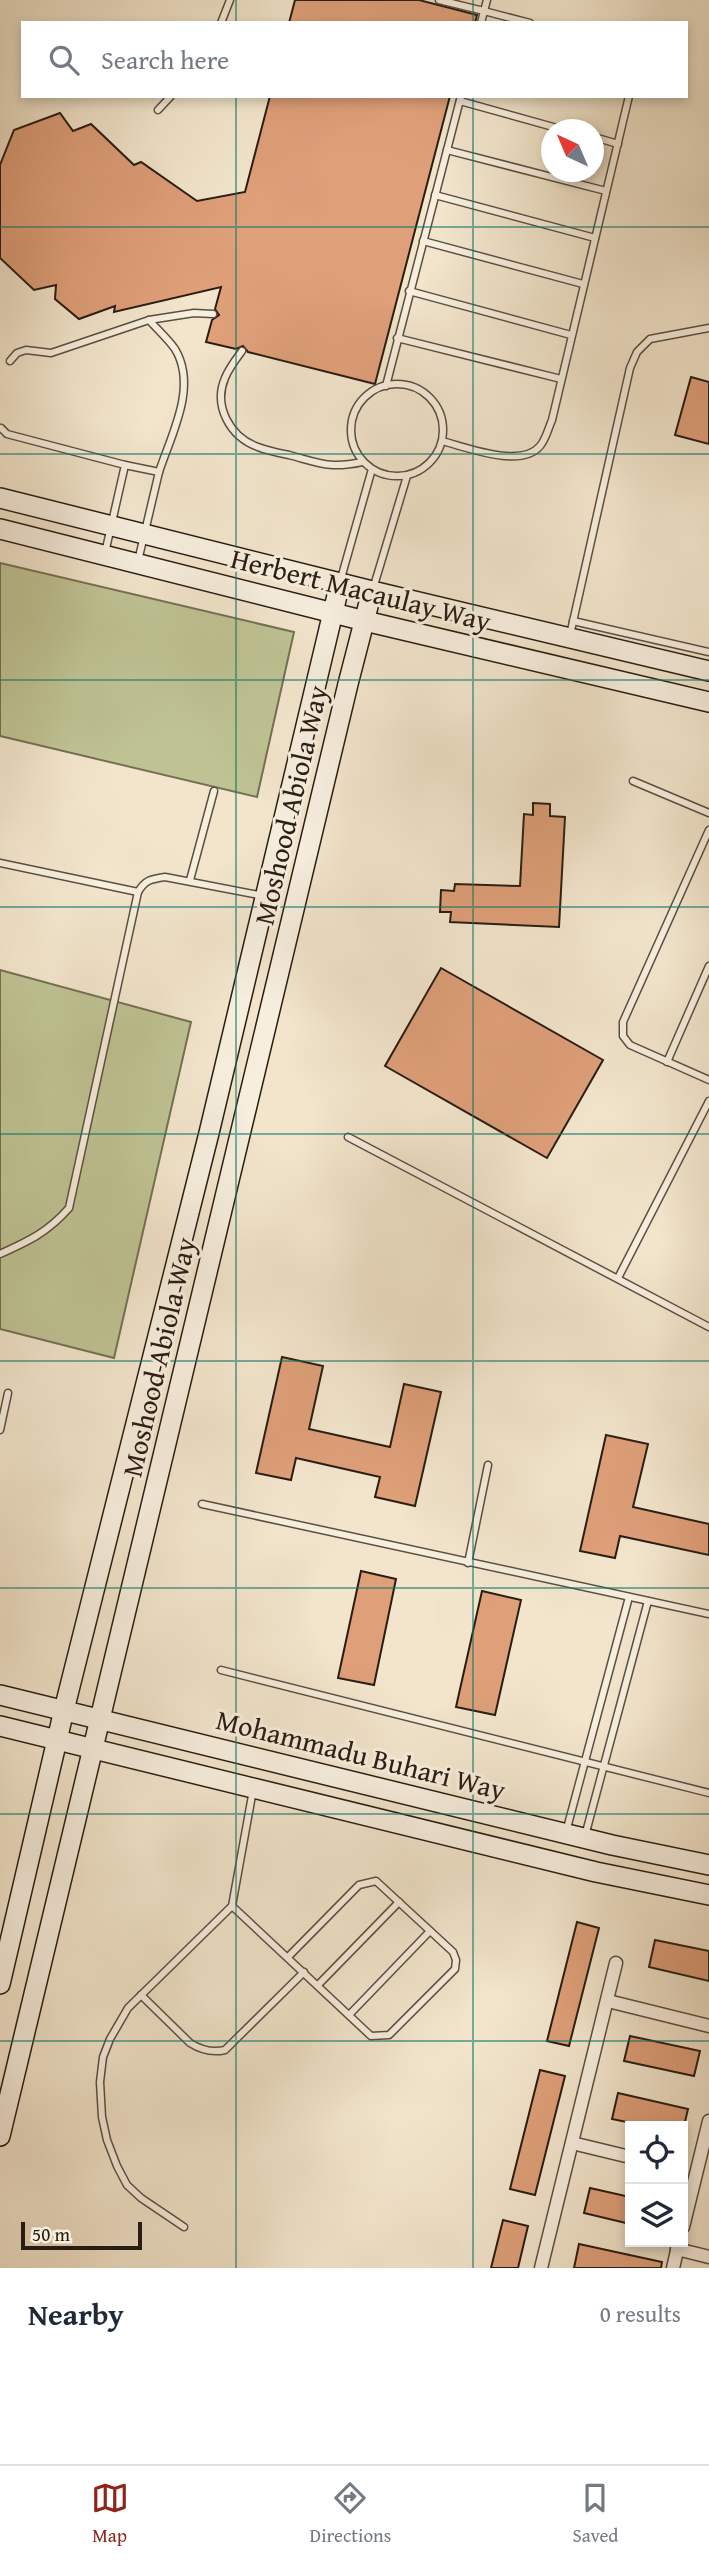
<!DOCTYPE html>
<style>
body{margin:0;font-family:"Gentium Book Plus",serif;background:#f6f6f7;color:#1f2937}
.controls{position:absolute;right:21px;bottom:21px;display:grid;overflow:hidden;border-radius:0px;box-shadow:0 4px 10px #0003}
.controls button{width:63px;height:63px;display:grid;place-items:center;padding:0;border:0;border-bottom:2px solid #e0e1e3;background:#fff;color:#1f2937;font:35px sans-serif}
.compass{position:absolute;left:541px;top:119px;width:63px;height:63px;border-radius:50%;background:#fff;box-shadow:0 4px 10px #0003;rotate:316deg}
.scale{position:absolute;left:21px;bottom:18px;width:121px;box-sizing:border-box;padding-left:7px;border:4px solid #291d13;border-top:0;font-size:19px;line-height:24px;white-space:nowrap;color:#291d13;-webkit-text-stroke:5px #f7eede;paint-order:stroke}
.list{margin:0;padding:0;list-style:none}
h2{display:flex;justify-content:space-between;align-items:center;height:91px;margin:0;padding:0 28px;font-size:30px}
h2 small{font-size:23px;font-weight:400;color:#747a83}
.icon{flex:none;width:38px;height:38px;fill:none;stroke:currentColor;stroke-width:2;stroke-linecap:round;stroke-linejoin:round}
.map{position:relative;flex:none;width:709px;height:2268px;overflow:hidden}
.search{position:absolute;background:#fff;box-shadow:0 4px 10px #0003;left:21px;right:21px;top:21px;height:77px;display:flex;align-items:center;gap:18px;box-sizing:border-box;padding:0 24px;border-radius:0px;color:#747a83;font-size:26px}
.sheet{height:196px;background:#fff}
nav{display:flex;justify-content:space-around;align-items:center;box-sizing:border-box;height:98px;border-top:2px solid #e0e1e3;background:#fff;font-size:19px;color:#747a83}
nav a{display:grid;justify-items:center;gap:4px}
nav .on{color:#8f2418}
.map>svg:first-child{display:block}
.green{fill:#bfc394;stroke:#747054;stroke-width:2}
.building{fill:#de9f79;stroke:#291d13;stroke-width:2}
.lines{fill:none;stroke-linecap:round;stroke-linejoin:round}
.service-casing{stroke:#5b4f41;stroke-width:9}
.minor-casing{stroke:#5b4f41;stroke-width:15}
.secondary-casing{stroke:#291d13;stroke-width:22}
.service{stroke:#f7eede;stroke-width:6}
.minor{stroke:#f7eede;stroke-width:12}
.secondary{stroke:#f7eede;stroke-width:19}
.grid{fill:none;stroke:#0f766e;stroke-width:2;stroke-opacity:0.55}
.labels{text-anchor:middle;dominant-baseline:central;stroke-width:6;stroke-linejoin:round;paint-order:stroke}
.street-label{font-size:28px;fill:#291d13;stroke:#f7eede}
</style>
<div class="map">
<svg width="709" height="2268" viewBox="0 0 709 2268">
<rect width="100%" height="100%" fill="#f2e5cc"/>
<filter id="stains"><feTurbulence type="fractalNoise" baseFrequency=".00286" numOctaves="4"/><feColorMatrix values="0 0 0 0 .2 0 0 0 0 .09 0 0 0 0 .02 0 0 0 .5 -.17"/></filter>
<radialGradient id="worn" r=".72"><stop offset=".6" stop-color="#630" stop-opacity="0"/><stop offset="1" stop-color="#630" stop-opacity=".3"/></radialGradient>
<!-- green -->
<g class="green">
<path d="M0,563L294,632L257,797L0,736Z"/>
<path d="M0,970L191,1022L114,1358L0,1329Z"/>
</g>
<!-- building -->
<g class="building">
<path d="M295,0H419L477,15L475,23H289Z"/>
<path d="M270,96H450L375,384L248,352L243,346L236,349L206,342L212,320L219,315L215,309L221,287L114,312L115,306L79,319L55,299L56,285L34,290L0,258V165L14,130L60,113L73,131L91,124L134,165L141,162L197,201L245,192Z"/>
<path d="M691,377L709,382V444L675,435Z"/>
<path d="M533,803L550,804V816L565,817L559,927L450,922L451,912H440L441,890L454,891L455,884L520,886L524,814L533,815Z"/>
<path d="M441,968L603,1060L547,1158L385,1066Z"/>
<path d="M282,1357L323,1366L309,1429L390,1447L404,1384L441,1392L415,1506L375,1497L380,1477L296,1458L291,1480L256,1473Z"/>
<path d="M606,1435L648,1444L633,1507L709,1524V1555L620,1536L615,1558L580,1551Z"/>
<path d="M361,1571L396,1579L374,1685L338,1678Z"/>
<path d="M482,1591L521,1600L495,1715L456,1707Z"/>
<path d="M577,1922L599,1928L569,2046L547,2041Z"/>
<path d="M655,1940L709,1951V1981L649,1967Z"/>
<path d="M630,2036L700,2051L694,2076L624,2061Z"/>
<path d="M540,2070L565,2076L535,2195L510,2189Z"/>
<path d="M618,2093L688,2109L684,2126H646L612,2119Z"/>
<path d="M590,2188L630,2197V2224L584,2213Z"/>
<path d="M503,2220L528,2226L518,2268H491Z"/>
<path d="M579,2244L662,2262L661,2268H574Z"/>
</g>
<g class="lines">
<defs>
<g id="service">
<path d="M439,0L484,11L487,0"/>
<path d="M221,23L230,0"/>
<path d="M481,23L484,11L530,23"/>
<path d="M460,101L564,130"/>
<path d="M158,110L171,96"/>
<path d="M594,137L618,144"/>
<path d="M447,150L606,191"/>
<path d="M435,195L595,238"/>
<path d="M423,241L583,284"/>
<path d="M409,291L571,335"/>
<path d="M149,320L194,313L213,314"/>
<path d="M397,338L561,379"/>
<path d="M242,351C236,359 229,368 225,378C213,406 230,437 258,447C268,451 279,453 289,455C320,463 330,469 362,462"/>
<path d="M10,361L17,353L26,350L51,353L149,320C157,329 168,339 175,349C198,387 171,435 159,472"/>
<circle cx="397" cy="430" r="46"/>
<path d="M386,386L461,96"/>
<path d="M1,428L7,434L125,465L105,553"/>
<path d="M442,441C466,447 521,469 540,446C546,439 548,429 552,420L629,96"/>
<path d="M125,465L159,472L138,561"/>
<path d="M340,582L372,469"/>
<path d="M373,589L407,476"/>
<path d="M573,621L709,652"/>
<path d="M570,635L630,368L637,352L650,339L709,328"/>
<path d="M633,781L709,813"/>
<path d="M709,830L623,1022V1036L630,1045L709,1080"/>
<path d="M0,863L138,892"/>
<path d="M190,880L214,791"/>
<path d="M667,1062L709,966"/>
<path d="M348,1137L709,1327"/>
<path d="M0,1254C29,1241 48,1232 69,1208L138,892C145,880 151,879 165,877L264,896"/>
<path d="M618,1278L709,1101"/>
<path d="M0,1430L8,1393"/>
<path d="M202,1504L709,1614"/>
<path d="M468,1563L488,1465"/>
<path d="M221,1670L709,1793"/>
<path d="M566,1832L629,1597"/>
<path d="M585,1836L648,1601"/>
<path d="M232,1906L371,2036L389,2035L455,1969L456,1960L453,1952L376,1881L359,1885L288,1957"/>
<path d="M318,1985L399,1902"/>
<path d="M141,1995L190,2043C201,2050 212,2053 225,2050L304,1972"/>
<path d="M349,2015L430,1931"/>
<path d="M184,2227L141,2198L127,2185L117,2166L107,2140L102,2117L100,2082L103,2057L110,2039L128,2008L232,1906L253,1790"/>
</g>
<g id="minor">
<path d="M608,2001L709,2026"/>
<path d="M572,2143L630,2157"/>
<path d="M683,2227L709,2121"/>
<path d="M677,2249L709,2257"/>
<path d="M541,2268L616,1963"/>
<path d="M673,2268L679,2242"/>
</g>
<g id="secondary">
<path d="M0,498L372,591L709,671"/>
<path d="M0,529L365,621L709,702"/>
<path d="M0,1695L612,1845L709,1865"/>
<path d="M0,1726L596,1872L709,1895"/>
<path d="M0,1984L64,1710L209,1133L340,583"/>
<path d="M0,2136L348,684L372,591"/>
</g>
</defs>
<!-- service casing -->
<use href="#service" class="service-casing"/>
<!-- minor casing -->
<use href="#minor" class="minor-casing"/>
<!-- secondary casing -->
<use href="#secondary" class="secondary-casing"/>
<!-- service -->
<use href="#service" class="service"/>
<!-- minor -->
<use href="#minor" class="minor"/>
<!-- secondary -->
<use href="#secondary" class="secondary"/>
</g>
<!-- grid -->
<path class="grid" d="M236,0V23M473,0V23M236,96V2268M473,96V2268M0,227H709M0,454H709M0,680H709M0,907H709M0,1134H709M0,1361H709M0,1588H709M0,1814H709M0,2041H709"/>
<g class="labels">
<!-- street labels -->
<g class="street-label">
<text transform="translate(361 589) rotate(14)">Herbert Macaulay Way</text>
<text transform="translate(290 805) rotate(-77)">Moshood Abiola Way</text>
<text transform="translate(158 1357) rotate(-77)">Moshood Abiola Way</text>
<text transform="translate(361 1754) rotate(14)">Mohammadu Buhari Way</text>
</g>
</g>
<rect width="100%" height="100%" filter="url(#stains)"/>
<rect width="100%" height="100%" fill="url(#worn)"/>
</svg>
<div class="controls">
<button><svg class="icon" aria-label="locate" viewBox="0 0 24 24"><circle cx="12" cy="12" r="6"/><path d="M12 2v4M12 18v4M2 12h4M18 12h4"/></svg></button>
<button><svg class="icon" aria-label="layers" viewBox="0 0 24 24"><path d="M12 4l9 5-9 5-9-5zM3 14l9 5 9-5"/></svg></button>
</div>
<svg class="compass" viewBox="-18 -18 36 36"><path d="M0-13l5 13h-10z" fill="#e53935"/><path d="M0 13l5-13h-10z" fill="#747a83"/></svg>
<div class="scale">50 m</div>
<div class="search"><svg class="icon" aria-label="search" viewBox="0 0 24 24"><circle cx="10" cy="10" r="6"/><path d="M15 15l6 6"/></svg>Search here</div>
</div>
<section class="sheet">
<h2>Nearby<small>0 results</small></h2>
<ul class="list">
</ul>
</section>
<nav>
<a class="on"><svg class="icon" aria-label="map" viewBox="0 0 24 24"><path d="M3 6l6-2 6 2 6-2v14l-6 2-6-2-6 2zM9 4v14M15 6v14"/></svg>Map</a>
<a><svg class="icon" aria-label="directions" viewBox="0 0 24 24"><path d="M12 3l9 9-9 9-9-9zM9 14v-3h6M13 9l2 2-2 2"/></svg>Directions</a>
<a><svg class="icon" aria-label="saved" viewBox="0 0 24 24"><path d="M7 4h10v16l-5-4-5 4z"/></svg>Saved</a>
</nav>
